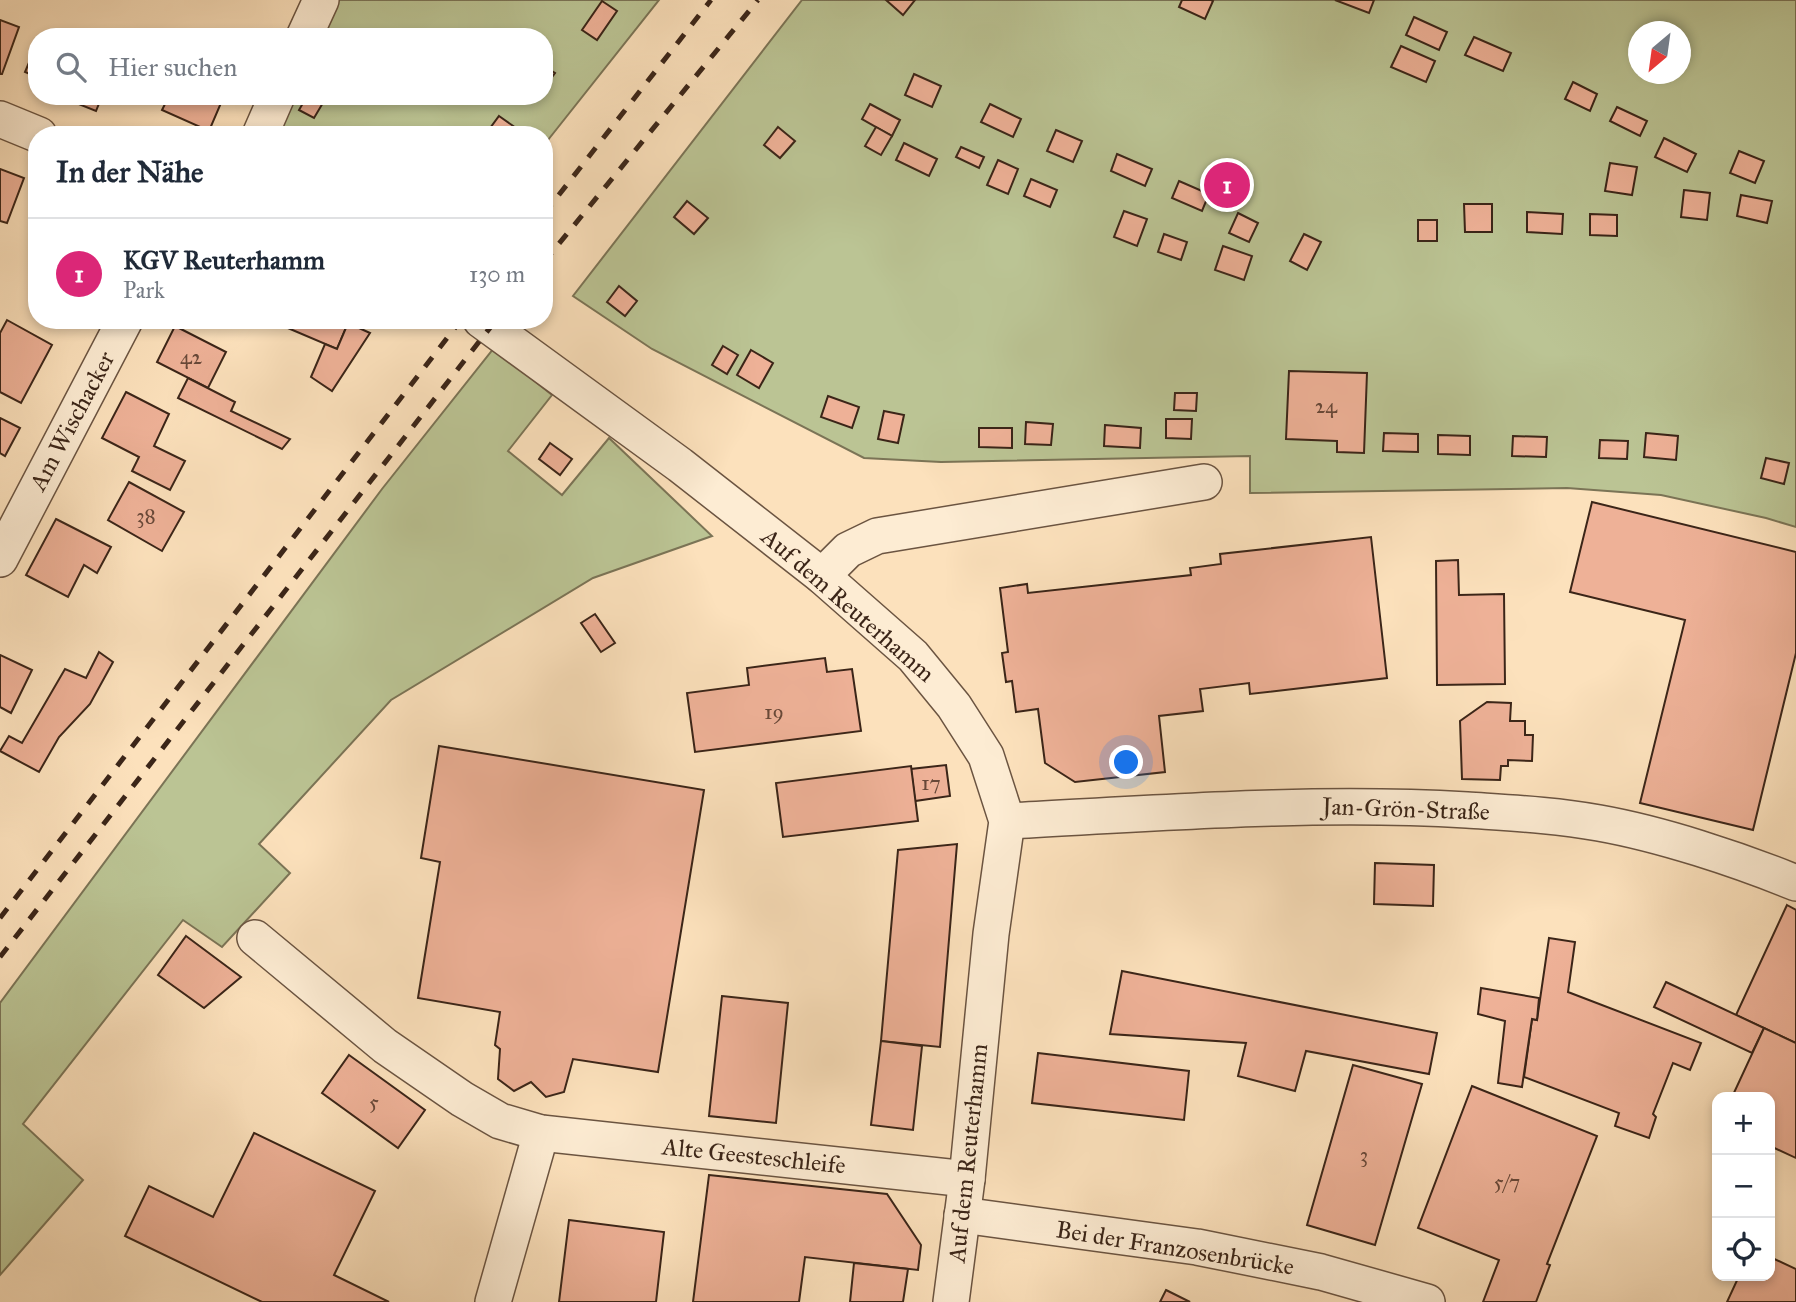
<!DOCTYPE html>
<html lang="de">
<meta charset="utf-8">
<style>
body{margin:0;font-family:"IM FELL Great Primer",serif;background:#f6f6f7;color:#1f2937}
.controls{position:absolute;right:21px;bottom:21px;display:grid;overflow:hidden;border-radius:14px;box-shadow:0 4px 10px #0003}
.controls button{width:63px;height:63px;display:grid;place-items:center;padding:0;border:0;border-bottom:2px solid #e0e1e3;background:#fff;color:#1f2937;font:35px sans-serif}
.compass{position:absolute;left:1628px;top:21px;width:63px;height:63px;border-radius:50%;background:#fff;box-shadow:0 4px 10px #0003;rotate:209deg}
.you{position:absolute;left:1127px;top:763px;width:24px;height:24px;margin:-18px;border:5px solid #fff;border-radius:50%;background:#1a73e8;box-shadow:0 0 0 10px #1a73e833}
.badge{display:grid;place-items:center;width:46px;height:46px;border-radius:50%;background:#db2777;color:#fff;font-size:23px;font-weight:700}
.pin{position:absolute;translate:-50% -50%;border:4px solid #fff;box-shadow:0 2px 7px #0006}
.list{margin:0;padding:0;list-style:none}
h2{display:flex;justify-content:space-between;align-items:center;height:91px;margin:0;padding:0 28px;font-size:30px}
h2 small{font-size:23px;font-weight:400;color:#747a83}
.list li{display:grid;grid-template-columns:46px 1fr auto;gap:21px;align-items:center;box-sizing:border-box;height:112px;padding:0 28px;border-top:2px solid #e0e1e3}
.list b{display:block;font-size:26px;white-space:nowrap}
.list p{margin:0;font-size:23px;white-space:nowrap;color:#747a83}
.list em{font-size:23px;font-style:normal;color:#747a83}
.icon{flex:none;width:38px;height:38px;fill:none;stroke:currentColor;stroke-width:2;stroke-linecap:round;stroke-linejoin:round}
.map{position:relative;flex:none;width:1796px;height:1302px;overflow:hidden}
.search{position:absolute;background:#fff;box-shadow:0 4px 10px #0003;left:28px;top:28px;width:525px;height:77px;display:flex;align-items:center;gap:18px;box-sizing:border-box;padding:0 24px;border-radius:28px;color:#747a83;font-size:26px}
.panel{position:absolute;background:#fff;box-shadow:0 4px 10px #0003;left:28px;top:126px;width:525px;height:203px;border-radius:28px}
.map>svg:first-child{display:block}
.green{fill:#bbc494;stroke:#7b7456;stroke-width:2;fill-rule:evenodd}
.building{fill:#eeb197;stroke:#3b2518;stroke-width:2}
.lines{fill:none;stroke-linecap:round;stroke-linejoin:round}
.minor-casing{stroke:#6b5441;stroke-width:38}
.minor{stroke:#fdecd3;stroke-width:35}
.rail{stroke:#3b2518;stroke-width:5;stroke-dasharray:12 12;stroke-linecap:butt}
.labels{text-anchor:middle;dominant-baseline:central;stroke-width:5;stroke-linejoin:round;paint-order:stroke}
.number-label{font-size:21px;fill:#684838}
.street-label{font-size:24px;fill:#3b2518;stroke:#fdecd3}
</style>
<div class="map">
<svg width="1796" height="1302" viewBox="0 0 1796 1302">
<rect width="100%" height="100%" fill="#fce1bc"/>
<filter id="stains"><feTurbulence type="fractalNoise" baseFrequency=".00286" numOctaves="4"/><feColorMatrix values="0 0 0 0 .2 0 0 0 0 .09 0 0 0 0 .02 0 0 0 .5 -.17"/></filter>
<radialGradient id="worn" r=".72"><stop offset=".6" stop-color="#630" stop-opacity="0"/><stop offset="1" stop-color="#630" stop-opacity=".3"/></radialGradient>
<!-- green -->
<g class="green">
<path d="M336,0H659L544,145V135H273L291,96H544V37H319Z"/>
<path d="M802,0H1796V527L1766,518L1661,495L1567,488L1250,493V456L941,462L864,458L652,349L573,296ZM1638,32H1680V74H1638Z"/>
<path d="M494,348L552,395L508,451L562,495L609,438L712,536L593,578L391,700L259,844L290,873L222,947L183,920L23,1124L83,1180L0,1275V1003L382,489Z"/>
</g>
<!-- building -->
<g class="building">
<path d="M886,0H915L903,15Z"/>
<path d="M1182,0H1211L1213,1L1205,19L1179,7Z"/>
<path d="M1335,0H1374L1369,13Z"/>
<path d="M602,1L617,11L597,40L582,30Z"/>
<path d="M1414,17L1447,32L1439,50L1406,35Z"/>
<path d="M0,20L19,27L2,74H0Z"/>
<path d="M1474,37L1511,53L1503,71L1465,55Z"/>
<path d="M36,46L37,47V77L25,72Z"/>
<path d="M1401,46L1435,61L1426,82L1391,67Z"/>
<path d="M544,66L555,73L544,88Z"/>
<path d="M914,74L941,86L932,107L905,95Z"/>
<path d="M1573,82L1597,94L1590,111L1565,99Z"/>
<path d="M73,96H102L96,111L71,101Z"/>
<path d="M169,96H224L209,131L162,110Z"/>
<path d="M307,96H327L314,118L299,110Z"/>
<path d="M870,104L900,120L892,136L862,119Z"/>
<path d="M990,104L1021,119L1013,137L981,122Z"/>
<path d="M1617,107L1647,121L1640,136L1610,121Z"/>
<path d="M499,116L516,128L511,135H485Z"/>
<path d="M778,127L795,141L780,158L764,145Z"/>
<path d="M876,127L892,136L881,155L865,146Z"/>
<path d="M1056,130L1082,141L1073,162L1047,151Z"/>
<path d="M1664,138L1696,154L1687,172L1655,157Z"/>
<path d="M904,143L937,159L929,176L896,160Z"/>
<path d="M961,147L984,157L979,168L956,157Z"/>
<path d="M1739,151L1764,161L1755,183L1730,173Z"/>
<path d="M1117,154L1152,169L1145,186L1111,171Z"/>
<path d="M998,160L1018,169L1008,194L987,185Z"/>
<path d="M1610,163L1637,167L1632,195L1605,191Z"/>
<path d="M0,169L24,178L7,223L0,221Z"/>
<path d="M1031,179L1057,190L1050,207L1024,196Z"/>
<path d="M1179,181L1209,194L1202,211L1172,198Z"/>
<path d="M1684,190L1710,193L1707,220L1681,217Z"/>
<path d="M1741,195L1772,201L1767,223L1737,216Z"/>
<path d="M687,201L708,218L694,234L674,217Z"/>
<path d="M1464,204H1492V232H1465Z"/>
<path d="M1124,211L1147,219L1137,246L1114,237Z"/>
<path d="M1527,212L1563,214L1562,234L1527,232Z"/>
<path d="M1238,213L1258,223L1249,242L1229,233Z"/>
<path d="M1590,214L1617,215V236L1590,235Z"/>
<rect x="1418" y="220" width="19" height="21"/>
<path d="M1164,234L1187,242L1181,260L1158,252Z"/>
<path d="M1304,234L1321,242L1307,270L1290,261Z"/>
<path d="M1223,246L1252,256L1244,280L1215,270Z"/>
<path d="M619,286L637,301L625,316L607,302Z"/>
<path d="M7,320L52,345L21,403L0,392V333Z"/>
<path d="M269,320H342L348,323L337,349Z"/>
<path d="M348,323L370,333L332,391L311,377L325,344L337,349Z"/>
<path d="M175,326L226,352L208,388L157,362Z"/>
<path d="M723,346L738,355L727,374L712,365Z"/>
<path d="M751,350L773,363L759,388L737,375Z"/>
<path d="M1289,371L1367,373L1364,453L1337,452V441L1286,439Z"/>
<path d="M188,378L235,402L231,411L290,439L282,449L178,398Z"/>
<path d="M126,392L169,414L154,446L185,461L170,490L132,471L139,457L102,438Z"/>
<path d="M1175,393H1197L1196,411L1174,410Z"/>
<path d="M828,396L859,407L852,428L821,417Z"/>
<path d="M884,411L904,415L898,443L878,439Z"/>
<path d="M0,418L20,428L5,456L0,453Z"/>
<path d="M1166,419H1192L1191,439L1166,438Z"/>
<path d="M1026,422L1053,424L1051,445L1025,444Z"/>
<path d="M1105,425L1141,428L1140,448L1104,446Z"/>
<path d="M979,428H1012V448L979,447Z"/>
<path d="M1384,433L1418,434V452L1383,451Z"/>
<path d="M1646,433L1678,436L1676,460L1644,457Z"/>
<path d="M1438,435L1470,436V455L1438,454Z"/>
<path d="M1513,436L1547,437L1546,457L1512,456Z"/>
<path d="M1600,440L1628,441L1627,459L1599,458Z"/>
<path d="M550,443L572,459L560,475L539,459Z"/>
<path d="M1766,458L1789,463L1784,484L1761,478Z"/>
<path d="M129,482L184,512L162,551L108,520Z"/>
<path d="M1592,502L1796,552V653L1753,830L1640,803L1685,620L1570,592Z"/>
<path d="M56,519L111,547L97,573L84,565L68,597L26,575Z"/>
<path d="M1371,537L1387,678L1250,694L1249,683L1200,689L1203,711L1159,716L1165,772L1075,782L1045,763L1038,709L1016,712L1012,681L1006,682L1002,653L1008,652L1000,588L1027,584L1028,593L1191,575L1190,568L1221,564L1220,554Z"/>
<path d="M1458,560L1459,595L1504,594L1505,684L1437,685L1436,561Z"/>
<path d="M595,614L615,643L601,652L581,623Z"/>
<path d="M99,652L113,662L90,704L59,737L39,772L0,751L9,736L22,743L65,669L86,678Z"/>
<path d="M0,655L32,670L11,713L0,707Z"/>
<path d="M825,658L827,672L852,669L861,731L695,752L687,693L749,685L747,668Z"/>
<path d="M1487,702L1511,703L1510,721H1525V735H1533L1532,761L1508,760V766H1501L1500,780L1462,779L1460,721Z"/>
<path d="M439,746L704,790L658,1072L573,1059L564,1092L546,1097L531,1082L514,1091L498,1079L500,1049L495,1045L500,1012L418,998L440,862L421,858Z"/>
<path d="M946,765L950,796L915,801L911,769Z"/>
<path d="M911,766L918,821L783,837L776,783Z"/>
<path d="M957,844L940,1047L881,1041L898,850Z"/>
<path d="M1375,863L1434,865L1433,906L1374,904Z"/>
<path d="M1787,905L1796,910V1043L1736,1015Z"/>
<path d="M186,936L241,977L204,1008L158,975Z"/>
<path d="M1549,938L1575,942L1568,992L1701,1043L1690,1070L1673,1063L1653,1114L1656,1117L1649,1138L1615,1126L1619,1113L1524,1077L1532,1019L1537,1020Z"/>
<path d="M1122,971L1437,1033L1429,1074L1306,1051L1295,1091L1238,1076L1246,1043L1110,1034Z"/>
<path d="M1666,982L1764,1028L1752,1053L1654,1007Z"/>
<path d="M1481,988L1539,998L1537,1020L1532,1019L1522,1087L1498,1083L1505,1021L1478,1014Z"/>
<path d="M722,996L788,1003L776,1123L709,1116Z"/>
<path d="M1764,1028L1796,1043V1158L1770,1146V1097H1732Z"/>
<path d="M881,1041L922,1046L913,1130L871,1125Z"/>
<path d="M1038,1053L1189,1071L1184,1120L1032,1103Z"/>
<path d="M349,1055L425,1110L398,1148L322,1093Z"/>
<path d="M1353,1065L1422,1084L1375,1245L1307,1225Z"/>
<path d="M1472,1086L1597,1136L1547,1264L1550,1265L1536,1302H1483L1499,1260L1418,1228Z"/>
<path d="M254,1133L375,1191L334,1275L389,1302H262L125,1236L149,1186L213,1217Z"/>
<path d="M709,1175L887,1194L921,1245L918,1270L805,1257L799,1302H693Z"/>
<path d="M569,1220L664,1232L656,1302H559Z"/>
<path d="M1770,1257L1796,1269V1302H1727L1739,1276H1770Z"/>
<path d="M854,1263L908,1269L903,1302H850Z"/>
<path d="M1166,1290L1190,1302H1160Z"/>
</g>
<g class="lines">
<defs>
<g id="minor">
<path d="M304,37L321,0"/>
<path d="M0,119L39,135"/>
<path d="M260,135L277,96"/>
<path d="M481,320L680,465L822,576L913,656L954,706L986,756L1007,821L991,934L967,1179L951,1302"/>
<path d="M0,559L125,320"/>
<path d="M822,576L848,550L877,536L1204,482"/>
<path d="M1007,821C1160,813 1313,801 1467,810C1511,813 1555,815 1599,823C1661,834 1737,859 1796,883"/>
<path d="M255,938L385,1046L462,1099L500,1121L541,1133L967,1179"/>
<path d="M962,1215L1197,1247L1321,1272L1427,1302"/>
<path d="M493,1302L541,1133"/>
</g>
</defs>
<!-- minor casing -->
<use href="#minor" class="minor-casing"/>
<!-- minor -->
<use href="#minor" class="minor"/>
<!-- rail -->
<g class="rail">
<path d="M544,214L711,0"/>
<path d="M544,262L758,0"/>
<path d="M0,918L461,320"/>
<path d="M0,957L496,320"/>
</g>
</g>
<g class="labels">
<!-- number labels -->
<g class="number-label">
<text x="191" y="357">42</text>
<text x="1326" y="406">24</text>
<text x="146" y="516">38</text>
<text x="774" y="712">19</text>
<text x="931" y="783">17</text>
<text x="374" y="1102">5</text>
<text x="1364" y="1155">3</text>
<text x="1507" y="1182">5/7</text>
</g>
<!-- street labels -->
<g class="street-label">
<text transform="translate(72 421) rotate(-62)">Am Wischacker</text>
<text transform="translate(848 605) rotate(41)">Auf dem Reuterhamm</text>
<text transform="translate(1406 809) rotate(2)">Jan-Grön-Straße</text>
<text transform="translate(968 1153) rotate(-84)">Auf dem Reuterhamm</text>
<text transform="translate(754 1156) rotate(6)">Alte Geesteschleife</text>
<text transform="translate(1175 1248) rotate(9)">Bei der Franzosenbrücke</text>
</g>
</g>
<rect width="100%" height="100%" filter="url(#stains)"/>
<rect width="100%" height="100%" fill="url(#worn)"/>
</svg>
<div class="controls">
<button>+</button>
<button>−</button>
<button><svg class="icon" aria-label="locate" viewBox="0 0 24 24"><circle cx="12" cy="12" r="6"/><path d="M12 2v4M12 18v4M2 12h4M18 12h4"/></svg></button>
</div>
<svg class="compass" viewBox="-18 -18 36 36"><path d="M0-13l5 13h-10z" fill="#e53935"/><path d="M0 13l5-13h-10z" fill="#747a83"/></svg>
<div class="you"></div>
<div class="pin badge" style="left:1227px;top:185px">1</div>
<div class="search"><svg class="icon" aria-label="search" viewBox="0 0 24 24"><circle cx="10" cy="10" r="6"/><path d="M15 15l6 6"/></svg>Hier suchen</div>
<section class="panel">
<h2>In der Nähe<small></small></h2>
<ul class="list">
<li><span class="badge">1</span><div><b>KGV Reuterhamm</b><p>Park</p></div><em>130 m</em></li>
</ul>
</section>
</div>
